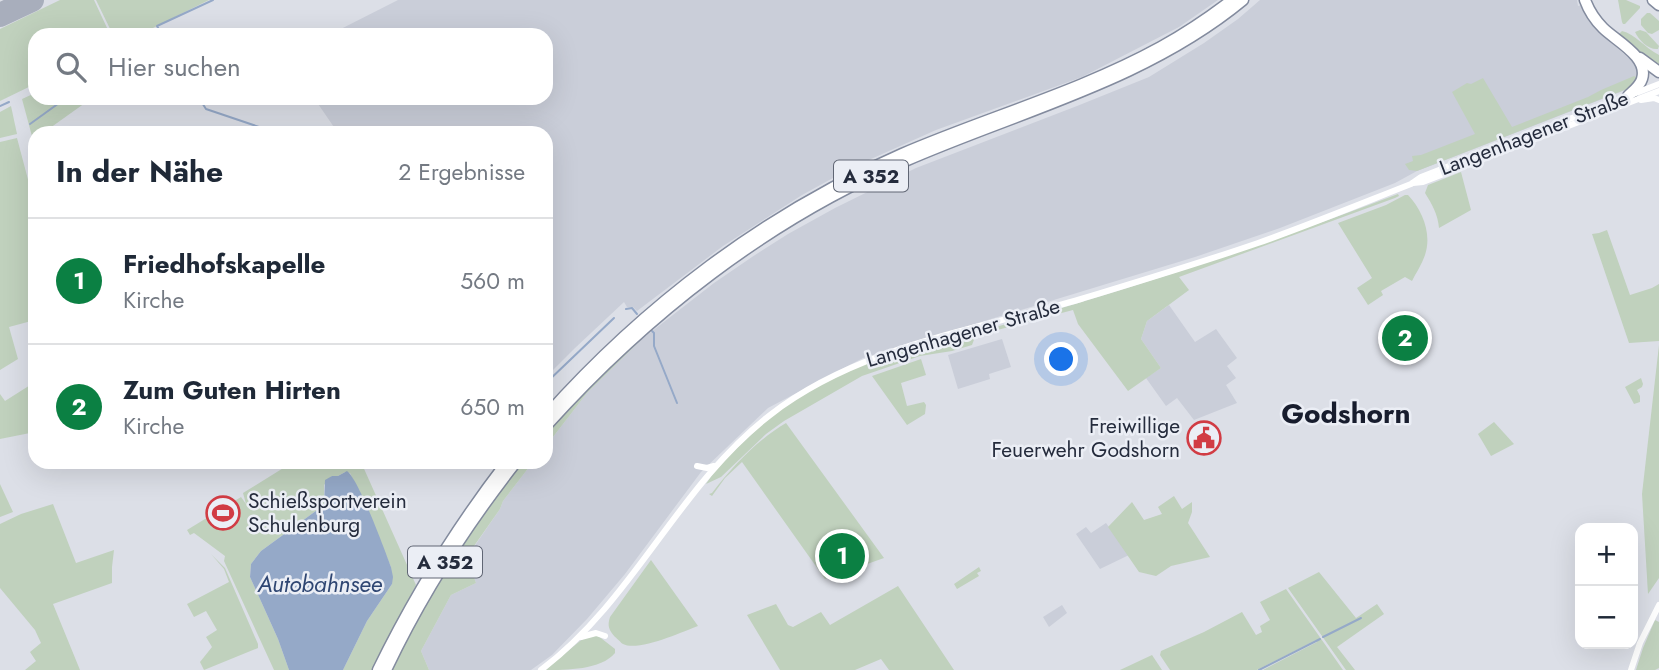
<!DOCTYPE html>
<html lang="de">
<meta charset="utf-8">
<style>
body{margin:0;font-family:Jost,sans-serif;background:#f6f6f7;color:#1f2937}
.controls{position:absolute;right:21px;bottom:21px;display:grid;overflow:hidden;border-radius:14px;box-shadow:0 7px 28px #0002}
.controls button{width:63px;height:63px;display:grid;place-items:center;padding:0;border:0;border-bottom:2px solid #e0e1e3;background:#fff;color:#1f2937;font:35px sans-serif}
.you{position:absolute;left:1062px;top:360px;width:24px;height:24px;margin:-18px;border:5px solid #fff;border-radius:50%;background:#1a73e8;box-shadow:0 0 0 10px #1a73e833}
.badge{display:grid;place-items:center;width:46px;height:46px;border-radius:50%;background:#0b8043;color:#fff;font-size:23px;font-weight:700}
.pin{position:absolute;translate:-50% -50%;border:4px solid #fff;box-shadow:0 2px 7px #0006}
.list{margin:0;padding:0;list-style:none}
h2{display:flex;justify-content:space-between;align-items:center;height:91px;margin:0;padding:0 28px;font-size:30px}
h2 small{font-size:23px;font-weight:400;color:#747a83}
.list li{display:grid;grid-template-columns:46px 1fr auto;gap:21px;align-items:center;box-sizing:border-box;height:126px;padding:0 28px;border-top:2px solid #e0e1e3}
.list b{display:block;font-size:26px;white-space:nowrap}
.list p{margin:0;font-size:23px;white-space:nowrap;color:#747a83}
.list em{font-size:23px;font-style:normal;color:#747a83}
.icon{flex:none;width:38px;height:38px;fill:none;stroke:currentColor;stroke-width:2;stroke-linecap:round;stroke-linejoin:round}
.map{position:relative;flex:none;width:1659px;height:670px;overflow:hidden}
.search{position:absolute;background:#fff;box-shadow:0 7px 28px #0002;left:28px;top:28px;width:525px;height:77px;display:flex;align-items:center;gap:18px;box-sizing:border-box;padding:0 24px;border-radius:21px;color:#747a83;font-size:26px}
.panel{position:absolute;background:#fff;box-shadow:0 7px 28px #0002;left:28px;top:126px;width:525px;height:343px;border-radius:21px}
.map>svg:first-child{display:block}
.built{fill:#caced9}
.green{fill:#c0d1bd}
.water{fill:#95a9c8}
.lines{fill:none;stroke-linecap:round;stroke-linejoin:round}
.stream{stroke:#95a9c8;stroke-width:2}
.runway{stroke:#a8aebc;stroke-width:24}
.highway-casing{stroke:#838b9e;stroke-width:13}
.secondary{stroke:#fff;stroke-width:6}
.highway{stroke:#fff;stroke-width:10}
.labels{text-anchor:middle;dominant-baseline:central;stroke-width:5;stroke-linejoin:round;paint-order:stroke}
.shield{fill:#ebeef5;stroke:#606674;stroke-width:2}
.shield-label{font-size:19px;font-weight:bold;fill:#252c3d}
.street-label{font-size:21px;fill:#252c3d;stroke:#ebeef5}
.poi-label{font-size:21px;fill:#252c3d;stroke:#ebeef5;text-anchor:end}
.water-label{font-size:23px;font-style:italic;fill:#2f4672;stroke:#ebeef5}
.district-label{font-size:28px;font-weight:bold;fill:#181d2e;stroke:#ebeef5}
</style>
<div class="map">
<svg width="1659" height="670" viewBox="0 0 1659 670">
<rect width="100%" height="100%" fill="#dcdfe7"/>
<!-- built -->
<g class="built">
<path d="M398,0H1218L1179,27L1082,77L936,130L853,167L802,195L723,246L637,311L633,307H627L624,302L575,348L546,377V133H338L314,98H546V35H329Z"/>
<path d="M1260,0H1577L1578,6L1582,5L1593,23L1603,35L1633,62L1637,71V82L1628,89L1417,171L1395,183L1280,228L1195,257L863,358L768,408L701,472L625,574L587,619L552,655L531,670H429L421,651L451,595L476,583L467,557L500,509L503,501L533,462H546V446L587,393L642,339L714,283L752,257L788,234L835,208L916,168L1077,106L1149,77L1204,43L1238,19Z"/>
<path d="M1169,305L1195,342L1216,329L1237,358L1227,366L1236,378L1226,385L1237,403L1194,420L1177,398L1166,406L1146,378L1161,368L1141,339L1147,321Z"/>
<path d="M1002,339L1011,367L989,374L990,379L958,389L948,355Z"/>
<path d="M1106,523L1129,555L1100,569L1076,534L1086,527L1091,533Z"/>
<path d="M1062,605L1067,613L1049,627L1043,617Z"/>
</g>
<!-- green -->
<g class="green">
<path d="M60,0H94L108,30L101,35H35V84L0,101V29Z"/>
<path d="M96,0H209L139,35H113Z"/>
<path d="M1618,0H1626L1640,6V8L1625,24H1623L1622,22Z"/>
<path d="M1647,13H1650L1659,21V30L1652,34L1648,33L1641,25V19Z"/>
<path d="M1640,30L1646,32L1659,46L1658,49C1648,50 1639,40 1635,32Z"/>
<path d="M1622,31C1635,34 1645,48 1659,55V69L1617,36Z"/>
<path d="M1637,74V82L1627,89L1417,171L1409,170L1405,164L1413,161L1412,156L1421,155L1475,134L1452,92L1467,83L1471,84L1483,78L1512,127L1588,97L1601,90L1634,76L1636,77Z"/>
<path d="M35,93V98H92L43,133H35V139L33,140L22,99Z"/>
<path d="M11,106L17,134L0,138V112Z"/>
<path d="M17,138L35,206V320L9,327L18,359L0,370V142Z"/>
<path d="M1461,172L1471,210L1439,228C1438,215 1432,204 1425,193L1428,185Z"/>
<path d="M1398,194L1399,196L1395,198L1179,277L1189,290L1147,321L1141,339L1161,368L1128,391L1078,324L1073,310L990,332L996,327C1132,289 1266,244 1398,194Z"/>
<path d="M1405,195H1408C1423,211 1432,234 1425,255C1422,264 1416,273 1412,281L1405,277L1381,291L1383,295L1368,305L1357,288L1372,278L1338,223L1386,205Z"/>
<path d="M1607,230L1630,295L1652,288L1659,284V341L1629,343L1592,234L1599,233Z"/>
<path d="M970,336L975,337L972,345L952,351L920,356L862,376L784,421L766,434L721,477L706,484L718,466L772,415L810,390L865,363L932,342Z"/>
<path d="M641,337L642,339L587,393L546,446V434L576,400Z"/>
<path d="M1659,345V578L1648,594L1642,494Z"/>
<path d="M921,359L926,375L901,383L907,406L924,402L926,405L925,414L907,425L872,376Z"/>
<path d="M1641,378L1643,384L1642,387L1637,390L1640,396V402L1634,404L1625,387Z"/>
<path d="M35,382V409L30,412L35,419L30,421L35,432L0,439V394L5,401Z"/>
<path d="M1494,422L1514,444L1491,456L1478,434Z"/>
<path d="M786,423L884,558L825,579L742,462L725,478L712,496L709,494L712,493C732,467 757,440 786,423Z"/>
<path d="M293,462H361L416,585L372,670H343L367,621L392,584L391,567L350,473L345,472L338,476H332L324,485V505L261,551L251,564L250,577L278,639L289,670H274L224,561L225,556L194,533L190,535L187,530L241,497L246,504L243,493Z"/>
<path d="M522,462H533L503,501L500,509L467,556L476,583L451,595L421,651L429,670H392C400,648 412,627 424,607C453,556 487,509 522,462Z"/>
<path d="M0,484L13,512L0,517Z"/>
<path d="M1174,496L1182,509L1192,502V512L1188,523L1210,557L1171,566L1156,576L1139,572L1108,527L1132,502L1144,520L1162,514L1158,507Z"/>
<path d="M53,504L76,563L114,550L112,567V583L53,604L80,670H25L36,661L30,652L41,643L35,630L0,588V524L21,514Z"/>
<path d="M211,554L225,568L258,644V648L204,670L200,662L212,647L206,637L217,630L206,611L194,617L187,604L229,582L224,569Z"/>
<path d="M651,560L698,626C682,632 638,652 623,644C621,643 617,638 615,637C609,630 607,626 610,617Z"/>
<path d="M979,567L981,571L977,573L979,576L957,589L954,584Z"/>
<path d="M1319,572L1356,618L1377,604L1384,614L1337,647L1355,670H1346L1288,588Z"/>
<path d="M898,586L954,670H889L881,659L855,670H780L747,615L776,604L788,625L793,627L821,612L830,625Z"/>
<path d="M1286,589L1343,670H1263L1317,642L1316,640L1257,670H1170L1160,655L1161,651L1204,632L1242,612L1256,635L1262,632L1260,626L1270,620L1260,602Z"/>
<path d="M1655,620L1659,622V668L1655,670H1636L1643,648Z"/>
<path d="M597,635L615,649V653C601,670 566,670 545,670L580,641L585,638Z"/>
<path d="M1152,655L1162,670H1120Z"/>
</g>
<!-- water -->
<path class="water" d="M347,471C359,480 384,548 391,567L393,577L392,584L367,621L343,670H289L278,639L250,577L251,564L261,551L324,505L325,480L332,476H338Z"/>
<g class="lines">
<!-- stream -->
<g class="stream">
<path d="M155,35V34"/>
<path d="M162,35L157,26L213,0"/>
<path d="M199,98L206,109L277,133"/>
<path d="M0,106L9,102"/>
<path d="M30,124L66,98"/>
<path d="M626,309L632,308L637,314"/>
<path d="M652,331L654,333V346L677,403"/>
<path d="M546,383L614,318"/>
<path d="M1323,637L1361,618"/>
<path d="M1259,670L1320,639"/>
</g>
<!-- runway -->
<path class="runway" d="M0,15L32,0"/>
<defs>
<g id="highway">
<path d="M1585,0C1589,11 1595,20 1603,28C1616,41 1649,57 1642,79C1640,86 1633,91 1628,96"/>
<path d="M1653,0L1659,5"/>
<path d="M1640,58L1659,72"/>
<path d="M546,416C644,306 766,213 902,154C988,117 1079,92 1161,47C1186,33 1210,17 1232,0"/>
<path d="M546,426C646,315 767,220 905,161C1019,111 1145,81 1243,0"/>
<path d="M378,670C414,596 457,527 507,462"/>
<path d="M386,670C421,596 465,527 516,462"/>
</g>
</defs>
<!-- highway casing -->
<use href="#highway" class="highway-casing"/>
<!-- secondary -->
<g class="secondary">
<path d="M1641,100L1654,98L1659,100"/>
<path d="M1413,183L1423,182L1659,91"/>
<path d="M697,466L707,468L714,466"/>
<path d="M581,637L596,633L605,636"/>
<path d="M541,670C635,599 678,486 770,415C859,346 976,330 1081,299C1140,281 1200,263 1258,243C1309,225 1360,204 1411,184L1421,177L1659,84"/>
<path d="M1631,670L1640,643L1659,605"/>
</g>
<!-- highway -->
<use href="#highway" class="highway"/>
</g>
<!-- icons -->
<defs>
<symbol id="civic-ring" viewBox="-11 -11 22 22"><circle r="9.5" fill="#ebeef5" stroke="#d13c44" stroke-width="1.5"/><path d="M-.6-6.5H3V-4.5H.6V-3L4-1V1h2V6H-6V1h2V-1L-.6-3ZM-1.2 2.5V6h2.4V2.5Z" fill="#d13c44"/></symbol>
<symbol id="stadium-ring" viewBox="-11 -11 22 22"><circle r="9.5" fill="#ebeef5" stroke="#d13c44" stroke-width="1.5"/><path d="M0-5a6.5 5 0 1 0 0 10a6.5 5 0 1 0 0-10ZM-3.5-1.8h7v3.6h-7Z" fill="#d13c44"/></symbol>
</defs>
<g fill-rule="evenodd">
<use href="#civic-ring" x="1185" y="419" width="38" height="38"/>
<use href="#stadium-ring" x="204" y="494" width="38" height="38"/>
</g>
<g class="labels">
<!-- shield labels -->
<g class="shield">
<rect x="834" y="160.5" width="74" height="31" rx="5"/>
<rect x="408" y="546.5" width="74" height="31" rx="5"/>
</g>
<g class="shield-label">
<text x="871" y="176">A 352</text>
<text x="445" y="562">A 352</text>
</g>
<!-- street labels -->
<g class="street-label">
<text transform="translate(1534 133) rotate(-21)">Langenhagener Straße</text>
<text transform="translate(963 333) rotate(-16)">Langenhagener Straße</text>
</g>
<!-- poi labels -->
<g class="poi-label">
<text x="1180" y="426">Freiwillige<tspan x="1180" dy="24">Feuerwehr Godshorn</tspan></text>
<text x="248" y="501" text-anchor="start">Schießsportverein<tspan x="248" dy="24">Schulenburg</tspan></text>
</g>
<!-- water labels -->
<g class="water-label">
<text x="320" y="584">Autobahnsee</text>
</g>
<!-- district labels -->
<g class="district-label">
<text x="1346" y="413">Godshorn</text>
</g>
</g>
</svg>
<div class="controls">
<button>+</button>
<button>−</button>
</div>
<div class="you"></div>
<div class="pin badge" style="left:842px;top:556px">1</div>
<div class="pin badge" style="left:1405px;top:338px">2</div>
<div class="search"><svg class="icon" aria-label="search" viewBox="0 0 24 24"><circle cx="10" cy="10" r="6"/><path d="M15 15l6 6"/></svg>Hier suchen</div>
<section class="panel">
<h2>In der Nähe<small>2 Ergebnisse</small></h2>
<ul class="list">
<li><span class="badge">1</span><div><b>Friedhofskapelle</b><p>Kirche</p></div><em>560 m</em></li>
<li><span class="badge">2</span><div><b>Zum Guten Hirten</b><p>Kirche</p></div><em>650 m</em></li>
</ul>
</section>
</div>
